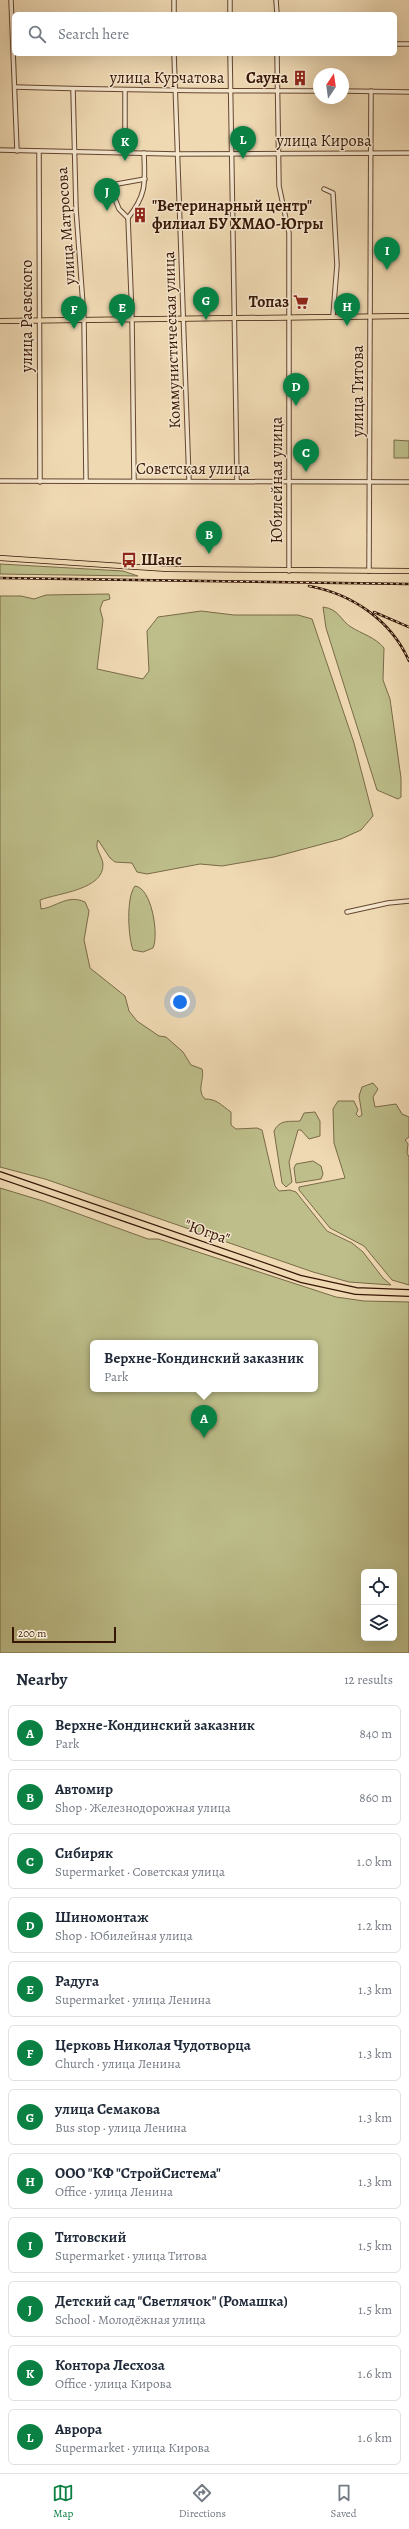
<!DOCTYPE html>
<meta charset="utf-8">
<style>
body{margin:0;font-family:Alegreya,serif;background:#f2f2f3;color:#1f2937}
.controls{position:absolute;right:12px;bottom:12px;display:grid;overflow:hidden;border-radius:6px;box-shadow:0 4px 16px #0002}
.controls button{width:36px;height:36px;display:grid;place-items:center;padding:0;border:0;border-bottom:1px solid #e0e1e3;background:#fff;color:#1f2937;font:20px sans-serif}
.compass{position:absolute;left:313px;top:68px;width:36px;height:36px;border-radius:50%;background:#fff;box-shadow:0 4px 16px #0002;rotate:13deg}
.scale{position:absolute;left:12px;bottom:10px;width:104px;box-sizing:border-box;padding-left:4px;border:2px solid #361605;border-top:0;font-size:11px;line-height:14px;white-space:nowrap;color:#361605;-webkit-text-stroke:3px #f5e6ce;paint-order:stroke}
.you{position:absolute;left:180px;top:1002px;width:14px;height:14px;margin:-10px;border:3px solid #fff;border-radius:50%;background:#1a73e8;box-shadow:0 0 0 6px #1a73e833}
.badge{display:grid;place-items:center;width:26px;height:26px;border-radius:50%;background:#0b8043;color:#fff;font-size:13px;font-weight:700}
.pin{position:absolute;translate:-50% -33px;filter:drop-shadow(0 1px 2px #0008)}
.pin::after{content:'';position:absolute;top:21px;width:14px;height:12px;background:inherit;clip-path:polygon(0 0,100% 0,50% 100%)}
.popup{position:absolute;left:90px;top:1340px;width:228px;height:52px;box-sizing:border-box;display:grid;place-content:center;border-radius:6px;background:#fff;filter:drop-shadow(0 1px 3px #0005);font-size:13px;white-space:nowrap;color:#747a83}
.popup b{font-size:15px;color:#1f2937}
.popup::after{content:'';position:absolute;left:50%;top:100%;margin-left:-8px;border:8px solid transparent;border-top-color:#fff}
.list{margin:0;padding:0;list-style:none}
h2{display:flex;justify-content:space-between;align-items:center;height:52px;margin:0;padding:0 16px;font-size:17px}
h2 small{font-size:13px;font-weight:400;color:#747a83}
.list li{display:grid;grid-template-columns:26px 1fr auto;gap:12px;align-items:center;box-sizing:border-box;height:56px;margin:0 8px 8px;padding:0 8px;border:1px solid #e0e1e3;border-radius:6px}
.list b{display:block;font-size:15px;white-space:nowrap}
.list p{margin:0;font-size:13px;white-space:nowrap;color:#747a83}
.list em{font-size:13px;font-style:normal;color:#747a83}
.icon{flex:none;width:22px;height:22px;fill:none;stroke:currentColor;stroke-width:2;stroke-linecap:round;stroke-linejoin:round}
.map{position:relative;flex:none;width:409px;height:1653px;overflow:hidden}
.search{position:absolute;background:#fff;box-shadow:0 4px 16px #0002;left:12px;right:12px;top:12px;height:44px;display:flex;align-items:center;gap:10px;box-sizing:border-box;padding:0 14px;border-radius:6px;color:#747a83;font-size:15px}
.sheet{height:820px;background:#fff}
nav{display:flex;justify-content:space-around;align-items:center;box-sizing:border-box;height:56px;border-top:1px solid #e0e1e3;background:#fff;font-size:11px;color:#747a83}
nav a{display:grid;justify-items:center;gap:2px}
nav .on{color:#0b8043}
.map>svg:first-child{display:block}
.green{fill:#bdbe8a;stroke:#7a6a48;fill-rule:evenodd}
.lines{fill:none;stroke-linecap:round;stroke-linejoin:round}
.minor-casing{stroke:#644730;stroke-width:5.5}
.major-casing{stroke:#361605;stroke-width:6}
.highway-casing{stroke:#361605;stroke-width:8}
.minor{stroke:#f5e6ce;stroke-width:3.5}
.major{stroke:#efd9b3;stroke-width:4.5}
.highway{stroke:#efd9b3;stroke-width:5.5}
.rail-casing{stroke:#361605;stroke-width:2.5}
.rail{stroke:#f5e6ce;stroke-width:1;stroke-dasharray:3;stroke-linecap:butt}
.labels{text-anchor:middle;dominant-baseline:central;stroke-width:3;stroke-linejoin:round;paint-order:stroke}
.street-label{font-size:16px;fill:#361605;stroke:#f5e6ce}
.poi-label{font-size:16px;font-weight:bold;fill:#361605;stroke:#f5e6ce;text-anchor:end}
</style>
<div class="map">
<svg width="409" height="1653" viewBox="0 0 409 1653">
<rect width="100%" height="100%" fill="#efd9b3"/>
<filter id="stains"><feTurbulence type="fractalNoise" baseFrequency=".005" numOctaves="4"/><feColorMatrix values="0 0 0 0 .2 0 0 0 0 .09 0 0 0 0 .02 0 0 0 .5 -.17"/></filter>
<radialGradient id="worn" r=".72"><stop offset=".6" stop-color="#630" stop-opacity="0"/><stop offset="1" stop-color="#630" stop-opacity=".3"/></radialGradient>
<!-- green -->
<g class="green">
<path d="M394,440L409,441V458H394Z"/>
<path d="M0,564L123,571L138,576L0,574Z"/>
<path d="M109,594L110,599L103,601L100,609L103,620L97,669L143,679L149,671L147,631L158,617L201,611L234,615H298L312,619L354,743L373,816L361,830L341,839L274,857L222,866L200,864L147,874L137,872L132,863L115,862L110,858L98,840C94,849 102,855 103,864C104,890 58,893 40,900L41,909C57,907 67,894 85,902L89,911L84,940L90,968L125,996L129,1011L137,1021L159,1036L166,1037L183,1052L191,1065L202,1069C205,1079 196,1090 205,1099C217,1099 221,1105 231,1112V1125L236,1129L257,1128L262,1130L275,1186L279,1191L290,1190L296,1192L327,1231L352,1243L363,1252L383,1278L391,1285L349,1282L313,1272L45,1179L0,1167V596H21L34,599L46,595Z"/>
<path d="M323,607C339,609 340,620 351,627C362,634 375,637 384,648L383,680L390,699L401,778V797L398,799L377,790L326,628Z"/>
<path d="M135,886C152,888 159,935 153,948L143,952L133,950C128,937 126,897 135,886Z"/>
<path d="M373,1083L378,1089L373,1097L375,1107L396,1104L402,1114L409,1117V1137L405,1140L408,1144L407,1153L409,1157V1285L392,1280L364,1246L330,1228L299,1190V1187L345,1178L334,1143L333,1109L338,1101H354L358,1110L356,1114L359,1117L362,1115L359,1096L362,1087Z"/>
<path d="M315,1112L320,1121V1136L309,1139L301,1130H298L289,1162L292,1182L286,1187L282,1183L274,1131C280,1119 289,1122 300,1121L304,1113Z"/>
<path d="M313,1161L321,1166L323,1174L321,1179L296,1183L294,1168L296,1164Z"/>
<path d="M0,1188L43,1201L148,1239H158L336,1297L364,1301L409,1302V1653H0ZM93,1343H315V1389H93ZM364,1572H394V1638H364Z"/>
</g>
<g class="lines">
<defs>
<g id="minor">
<path d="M11,0L17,151"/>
<path d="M276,0L277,14"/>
<path d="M174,14V0"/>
<path d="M230,14V0"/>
<path d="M395,44H409"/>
<path d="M174,54L189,481"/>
<path d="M230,54L237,481"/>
<path d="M277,54L279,186L289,233V571"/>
<path d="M15,87C116,90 218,91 319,91"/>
<path d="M73,89L76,209L84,319L86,481"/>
<path d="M125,91V153"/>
<path d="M343,91L409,92"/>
<path d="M0,150L176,154L409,153"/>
<path d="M39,151L40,482"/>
<path d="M324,189L333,193L337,265L333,316"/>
<path d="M128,218L119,209L111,189L117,184L145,179"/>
<path d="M0,481L409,482"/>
<path d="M134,481L132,318L128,218C147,194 145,183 144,153"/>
<path d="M369,571L371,91"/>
<path d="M347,912L388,903L409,901"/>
</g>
<g id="major">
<path d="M0,321L409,316"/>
<path d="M0,558L168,569L409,571"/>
</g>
<path id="highway" d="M0,1175L301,1279L356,1291L409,1293"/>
</defs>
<!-- minor casing -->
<use href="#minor" class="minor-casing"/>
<!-- major casing -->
<use href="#major" class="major-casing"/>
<!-- highway casing -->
<use href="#highway" class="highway-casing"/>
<!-- minor -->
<use href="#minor" class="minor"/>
<!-- major -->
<use href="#major" class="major"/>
<!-- highway -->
<use href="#highway" class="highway"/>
<defs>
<g id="rail">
<path d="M0,578L409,584"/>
<path d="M309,586C352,594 391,620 409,661"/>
<path d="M374,612L409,627"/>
</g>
</defs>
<!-- rail casing -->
<use href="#rail" class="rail-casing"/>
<!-- rail -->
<use href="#rail" class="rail"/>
</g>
<!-- icons -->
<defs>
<symbol id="building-bare" viewBox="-9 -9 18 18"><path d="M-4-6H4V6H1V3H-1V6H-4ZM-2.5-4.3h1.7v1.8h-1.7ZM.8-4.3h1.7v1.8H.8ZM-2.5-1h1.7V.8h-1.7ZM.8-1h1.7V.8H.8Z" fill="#8f2418" stroke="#f5e6ce" stroke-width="2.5" paint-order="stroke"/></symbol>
<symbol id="supermarket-bare" viewBox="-9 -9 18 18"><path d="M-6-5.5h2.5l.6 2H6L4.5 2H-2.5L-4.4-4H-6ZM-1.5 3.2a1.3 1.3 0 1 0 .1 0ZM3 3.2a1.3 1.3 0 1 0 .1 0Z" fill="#8f2418" stroke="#f5e6ce" stroke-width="2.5" paint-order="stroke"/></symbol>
<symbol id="bus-bare" viewBox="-9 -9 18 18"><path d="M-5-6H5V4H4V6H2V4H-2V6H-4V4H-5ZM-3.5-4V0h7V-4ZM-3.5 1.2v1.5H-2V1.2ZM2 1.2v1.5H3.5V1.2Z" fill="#8f2418" stroke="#f5e6ce" stroke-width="2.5" paint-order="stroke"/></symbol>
</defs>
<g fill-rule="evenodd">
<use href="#building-bare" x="289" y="67" width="22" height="22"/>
<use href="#building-bare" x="129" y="204" width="22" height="22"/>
<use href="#supermarket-bare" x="290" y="291" width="22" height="22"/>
<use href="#bus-bare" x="118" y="549" width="22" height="22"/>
</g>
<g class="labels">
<!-- street labels -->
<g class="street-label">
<text x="167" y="78">улица Курчатова</text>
<text x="324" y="141">улица Кирова</text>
<text transform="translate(66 226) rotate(-94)">улица Матросова</text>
<text transform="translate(27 316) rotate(-90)">улица Раевского</text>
<text transform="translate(172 340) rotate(-92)">Коммунистическая улица</text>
<text transform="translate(358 391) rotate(-90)">улица Титова</text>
<text x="193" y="469">Советская улица</text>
<text transform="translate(277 480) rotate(-90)">Юбилейная улица</text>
<text transform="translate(207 1232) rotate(19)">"Югра"</text>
</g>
<!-- poi labels -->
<g class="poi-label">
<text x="288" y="78">Сауна</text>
<text x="152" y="206" text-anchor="start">"Ветеринарный центр"<tspan x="152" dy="18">филиал БУ ХМАО-Югры</tspan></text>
<text x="289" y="302">Топаз</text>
<text x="141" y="560" text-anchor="start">Шанс</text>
</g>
</g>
<rect width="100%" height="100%" filter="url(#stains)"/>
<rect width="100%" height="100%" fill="url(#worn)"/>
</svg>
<div class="controls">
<button><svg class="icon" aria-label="locate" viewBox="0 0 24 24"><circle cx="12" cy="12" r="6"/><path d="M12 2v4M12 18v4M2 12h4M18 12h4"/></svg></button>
<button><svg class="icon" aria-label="layers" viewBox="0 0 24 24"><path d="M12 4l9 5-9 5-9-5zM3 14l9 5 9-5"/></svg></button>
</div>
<svg class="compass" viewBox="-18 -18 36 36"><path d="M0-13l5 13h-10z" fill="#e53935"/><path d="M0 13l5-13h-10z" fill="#747a83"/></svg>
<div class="scale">200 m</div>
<div class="you"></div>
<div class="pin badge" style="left:204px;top:1438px">A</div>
<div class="popup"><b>Верхне-Кондинский заказник</b>Park</div>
<div class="pin badge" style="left:209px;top:554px">B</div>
<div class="pin badge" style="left:306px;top:472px">C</div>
<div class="pin badge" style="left:296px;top:406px">D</div>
<div class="pin badge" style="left:122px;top:327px">E</div>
<div class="pin badge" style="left:74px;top:329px">F</div>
<div class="pin badge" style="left:206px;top:320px">G</div>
<div class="pin badge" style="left:347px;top:326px">H</div>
<div class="pin badge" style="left:387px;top:270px">I</div>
<div class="pin badge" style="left:107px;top:211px">J</div>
<div class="pin badge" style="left:125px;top:161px">K</div>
<div class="pin badge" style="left:243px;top:159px">L</div>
<div class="search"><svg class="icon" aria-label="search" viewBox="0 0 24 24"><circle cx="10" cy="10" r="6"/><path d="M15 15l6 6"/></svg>Search here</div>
</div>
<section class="sheet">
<h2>Nearby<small>12 results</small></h2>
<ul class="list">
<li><span class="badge">A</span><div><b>Верхне-Кондинский заказник</b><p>Park</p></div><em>840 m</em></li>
<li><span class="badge">B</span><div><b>Автомир</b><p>Shop · Железнодорожная улица</p></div><em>860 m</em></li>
<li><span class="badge">C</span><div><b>Сибиряк</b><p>Supermarket · Советская улица</p></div><em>1.0 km</em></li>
<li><span class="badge">D</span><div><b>Шиномонтаж</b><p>Shop · Юбилейная улица</p></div><em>1.2 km</em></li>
<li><span class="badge">E</span><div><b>Радуга</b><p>Supermarket · улица Ленина</p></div><em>1.3 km</em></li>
<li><span class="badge">F</span><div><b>Церковь Николая Чудотворца</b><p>Church · улица Ленина</p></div><em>1.3 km</em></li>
<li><span class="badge">G</span><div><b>улица Семакова</b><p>Bus stop · улица Ленина</p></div><em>1.3 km</em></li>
<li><span class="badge">H</span><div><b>ООО &quot;КФ &quot;СтройСистема&quot;</b><p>Office · улица Ленина</p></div><em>1.3 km</em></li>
<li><span class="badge">I</span><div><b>Титовский</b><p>Supermarket · улица Титова</p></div><em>1.5 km</em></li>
<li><span class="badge">J</span><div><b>Детский сад &quot;Светлячок&quot; (Ромашка)</b><p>School · Молодёжная улица</p></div><em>1.5 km</em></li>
<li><span class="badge">K</span><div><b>Контора Лесхоза</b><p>Office · улица Кирова</p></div><em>1.6 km</em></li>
<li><span class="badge">L</span><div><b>Аврора</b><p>Supermarket · улица Кирова</p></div><em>1.6 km</em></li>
</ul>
</section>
<nav>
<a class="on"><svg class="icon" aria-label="map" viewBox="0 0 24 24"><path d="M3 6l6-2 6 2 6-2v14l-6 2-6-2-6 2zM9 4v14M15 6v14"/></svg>Map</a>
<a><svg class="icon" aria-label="directions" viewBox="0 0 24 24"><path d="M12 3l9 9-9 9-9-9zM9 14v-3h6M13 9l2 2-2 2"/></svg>Directions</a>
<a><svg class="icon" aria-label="saved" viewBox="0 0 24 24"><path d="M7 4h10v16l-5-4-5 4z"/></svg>Saved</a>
</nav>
